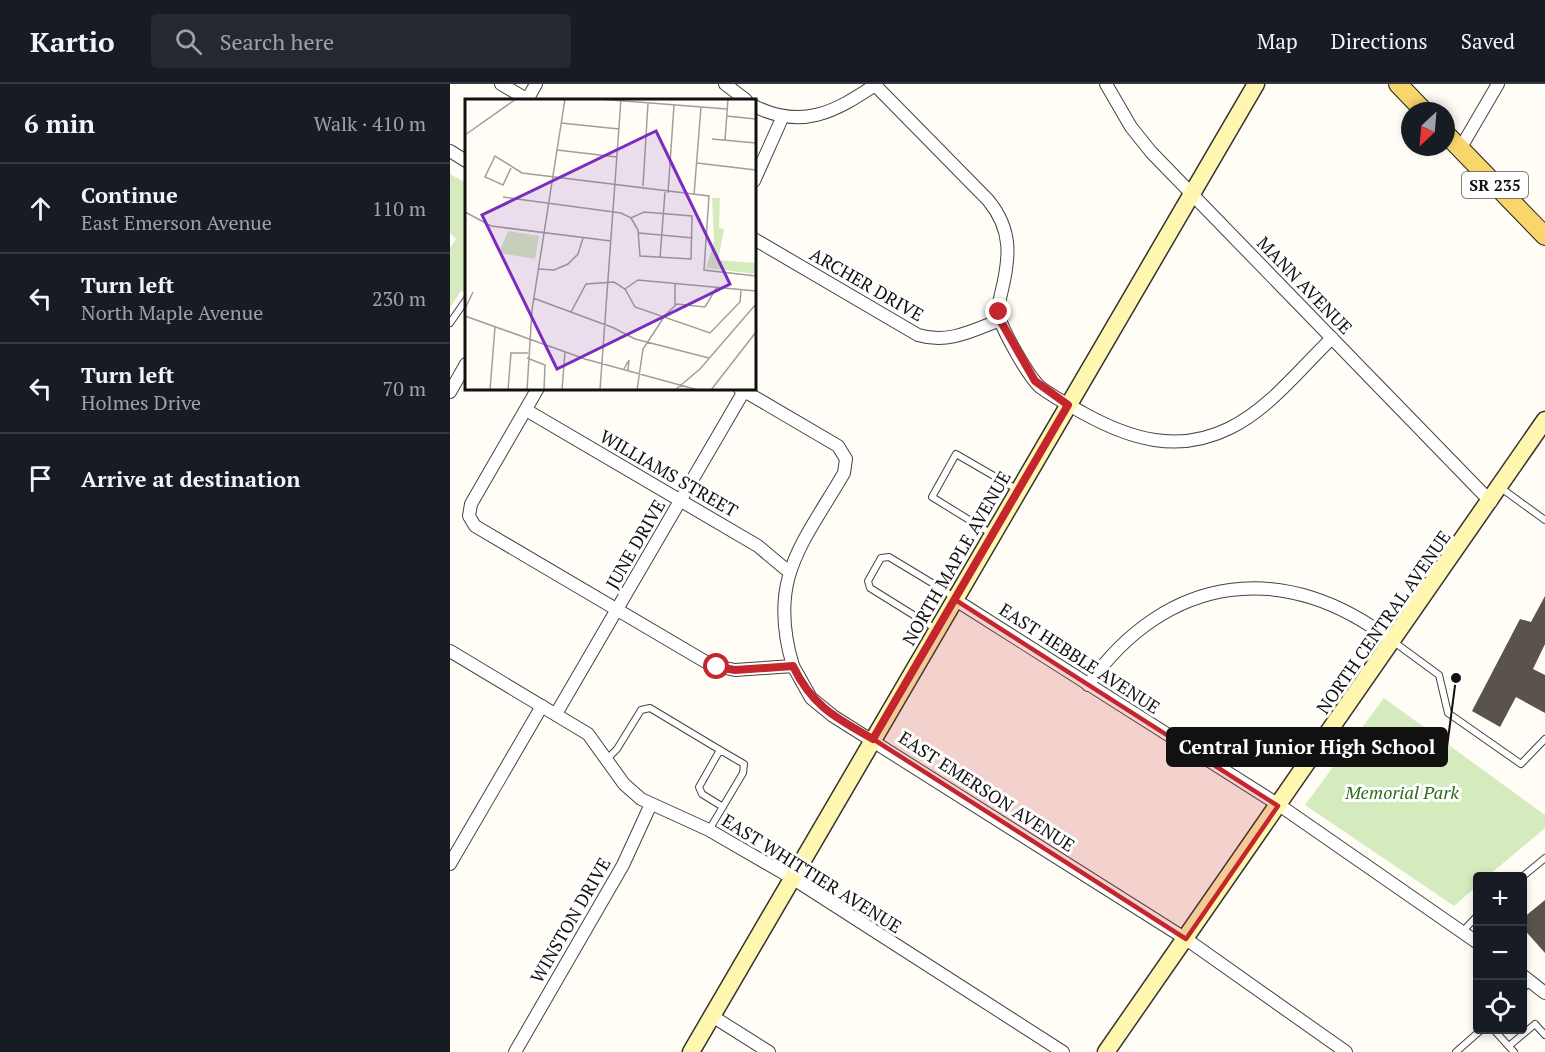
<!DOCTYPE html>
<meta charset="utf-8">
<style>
body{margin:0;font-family:"PT Serif",serif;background:#242831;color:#f1f3f6}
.controls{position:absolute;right:18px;bottom:18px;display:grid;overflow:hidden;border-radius:6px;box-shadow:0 3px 9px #0003}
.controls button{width:54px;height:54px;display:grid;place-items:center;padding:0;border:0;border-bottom:2px solid #363941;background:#171b24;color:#f1f3f6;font:30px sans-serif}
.compass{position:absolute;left:951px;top:18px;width:54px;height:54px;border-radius:50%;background:#171b24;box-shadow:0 3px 9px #0003;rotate:206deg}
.stop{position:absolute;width:18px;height:18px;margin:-14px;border:4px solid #c4262e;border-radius:50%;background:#fff}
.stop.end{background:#c4262e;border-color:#fff;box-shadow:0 2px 6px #0008}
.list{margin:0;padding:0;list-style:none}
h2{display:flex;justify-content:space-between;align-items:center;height:78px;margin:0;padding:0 24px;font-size:26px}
h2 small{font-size:20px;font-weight:400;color:#9ea1a6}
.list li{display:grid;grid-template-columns:39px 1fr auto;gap:18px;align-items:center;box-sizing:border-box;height:90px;padding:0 24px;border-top:2px solid #363941}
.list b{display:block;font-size:22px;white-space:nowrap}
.list p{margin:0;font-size:20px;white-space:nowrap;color:#9ea1a6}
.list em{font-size:20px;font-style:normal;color:#9ea1a6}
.icon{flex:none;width:33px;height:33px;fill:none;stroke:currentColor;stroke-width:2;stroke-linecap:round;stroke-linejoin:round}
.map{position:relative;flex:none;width:1095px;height:968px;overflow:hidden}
header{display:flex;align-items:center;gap:36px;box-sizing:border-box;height:84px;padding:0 30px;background:#171b24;border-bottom:2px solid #363941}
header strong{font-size:28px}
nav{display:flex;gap:33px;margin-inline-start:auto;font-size:21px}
.search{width:420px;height:54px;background:#242831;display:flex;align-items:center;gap:15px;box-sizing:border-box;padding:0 21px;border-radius:6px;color:#9ea1a6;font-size:22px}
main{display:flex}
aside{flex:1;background:#171b24}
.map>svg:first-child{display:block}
.green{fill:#d5ebbd}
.building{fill:#5a524d}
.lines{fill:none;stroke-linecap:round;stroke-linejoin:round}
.lane-casing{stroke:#444;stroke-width:8}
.street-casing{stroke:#444;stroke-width:14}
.secondary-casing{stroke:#333;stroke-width:19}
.primary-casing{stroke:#222;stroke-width:20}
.lane{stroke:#fff;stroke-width:6}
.street{stroke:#fff;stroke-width:12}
.secondary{stroke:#fff6b0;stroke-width:16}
.primary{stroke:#f9d66b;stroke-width:18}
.route{stroke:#c4262e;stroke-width:8}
.marked{fill:#c4262e;fill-opacity:0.2;stroke:#c4262e;stroke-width:4.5;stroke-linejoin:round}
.labels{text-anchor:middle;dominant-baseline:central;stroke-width:6;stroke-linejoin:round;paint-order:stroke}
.shield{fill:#fff;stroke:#585858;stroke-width:1.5}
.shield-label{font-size:16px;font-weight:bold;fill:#111}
.street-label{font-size:18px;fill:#111;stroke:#fff}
.park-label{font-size:18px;font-style:italic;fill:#2f6b1f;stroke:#fff}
.inset-road{fill:none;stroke:#a09f9a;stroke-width:1.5}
.view{fill:#7b2cbf;fill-opacity:0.15;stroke:#7b2cbf;stroke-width:3}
.inset-edge{fill:none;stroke:#111;stroke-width:3}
.leader{fill:none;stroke:#111;stroke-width:2}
.callout-dot{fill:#111;stroke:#fff;stroke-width:2}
.callout{fill:#111;stroke:#111;stroke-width:2}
.callout-label{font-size:20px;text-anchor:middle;font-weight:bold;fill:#fff}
</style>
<header>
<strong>Kartio</strong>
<div class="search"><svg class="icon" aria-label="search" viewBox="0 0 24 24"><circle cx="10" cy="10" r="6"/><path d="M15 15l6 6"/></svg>Search here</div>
<nav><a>Map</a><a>Directions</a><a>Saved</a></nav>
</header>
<main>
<aside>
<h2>6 min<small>Walk · 410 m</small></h2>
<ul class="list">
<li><svg class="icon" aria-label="ahead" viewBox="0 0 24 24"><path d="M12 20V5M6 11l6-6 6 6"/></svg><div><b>Continue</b><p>East Emerson Avenue</p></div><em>110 m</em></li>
<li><svg class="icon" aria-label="left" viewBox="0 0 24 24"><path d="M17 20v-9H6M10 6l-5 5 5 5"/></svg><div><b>Turn left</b><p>North Maple Avenue</p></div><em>230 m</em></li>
<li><svg class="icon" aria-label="left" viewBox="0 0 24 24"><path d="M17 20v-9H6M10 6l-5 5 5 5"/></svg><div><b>Turn left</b><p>Holmes Drive</p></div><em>70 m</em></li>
<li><svg class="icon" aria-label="arrive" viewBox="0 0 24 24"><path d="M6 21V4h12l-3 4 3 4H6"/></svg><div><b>Arrive at destination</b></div></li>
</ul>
</aside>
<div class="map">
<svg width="1095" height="968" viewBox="0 0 1095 968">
<rect width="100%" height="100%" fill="#fffdf5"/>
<!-- green -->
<g class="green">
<path d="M0,90L16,99V206L10,208L0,224V164L6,155L0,149Z"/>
<path d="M934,614L1095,731V744L1038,792H1028L1027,802L1004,822L855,721Z"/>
</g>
<!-- building -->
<g class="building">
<path d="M1095,512V560L1083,585L1095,591V629L1066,613L1050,643L1022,627L1070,535L1081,538Z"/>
<path d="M1095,816V869L1072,843V835Z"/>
</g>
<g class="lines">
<defs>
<g id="lane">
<path d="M0,239L16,216"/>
<path d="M1051,404L1095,436"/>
<path d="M542,450L482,413L506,370L568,406"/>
<path d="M486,545L420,504L418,497L431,474L439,473L497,508L504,515"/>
<path d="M944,558L989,591L998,629L1071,680L1095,655"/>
<path d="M157,675L167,665L191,626L200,624L270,666"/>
<path d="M259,746L293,689L294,680L270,666L249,703L252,710L273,723"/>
<path d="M1072,793L1095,774"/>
<path d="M1012,848L1028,831"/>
<path d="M1072,906L1080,897"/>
<path d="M1044,946L1064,968"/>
<path d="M1059,962L1085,940L1095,951"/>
<path d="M1006,968L1031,946"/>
</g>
<g id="street">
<path d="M51,0L78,16"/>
<path d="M275,0L296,16"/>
<path d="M424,0L538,116C563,146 560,174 551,210C549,218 547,228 550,236C556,252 578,292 590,303C603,313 619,321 633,329C680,355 728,370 780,344C819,325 850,285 882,254"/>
<path d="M656,0L681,43L701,68L1041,418"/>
<path d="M77,16L86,0"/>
<path d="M304,22C352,46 385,28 425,1"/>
<path d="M1010,65L1048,0"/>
<path d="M0,67L16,77"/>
<path d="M304,97L333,32"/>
<path d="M304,155L468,251C498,260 522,247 550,236"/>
<path d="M88,304L21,420L19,432L25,442L261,581L285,586L343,582L361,614L383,632L736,855L896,968"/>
<path d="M289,304L388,362L396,375L394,389C352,461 317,495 343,582"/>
<path d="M0,308L16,280"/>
<path d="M76,326L308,462L339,488"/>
<path d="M504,515L832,723L1028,859"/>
<path d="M0,567L138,650L174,700L191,715L259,746L342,794L613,968"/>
<path d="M638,601C717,489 836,474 943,558"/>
<path d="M106,630L294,307"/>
<path d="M0,780L92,622"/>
<path d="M1072,891L1095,909"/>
<path d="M262,932L319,968"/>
<path d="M65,968L173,781L201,720"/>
</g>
<g id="secondary">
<path d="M241,968L806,0"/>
<path d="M656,968L1095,336"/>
</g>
<g id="primary">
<path d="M948,0L974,27"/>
<path d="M996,50L1095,152"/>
</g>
</defs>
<!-- lane casing -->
<use href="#lane" class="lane-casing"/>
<!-- street casing -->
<use href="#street" class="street-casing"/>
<!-- secondary casing -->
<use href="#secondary" class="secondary-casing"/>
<!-- primary casing -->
<use href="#primary" class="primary-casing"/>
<!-- lane -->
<use href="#lane" class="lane"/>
<!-- street -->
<use href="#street" class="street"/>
<!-- secondary -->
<use href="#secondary" class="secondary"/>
<!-- primary -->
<use href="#primary" class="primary"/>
</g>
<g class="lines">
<!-- route -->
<path class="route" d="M267,583L285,586L343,582C362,622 386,634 423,655L618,321L585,297L550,236L549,228"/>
</g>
<!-- marked area -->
<path class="marked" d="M504,515L828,722L736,855L423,655Z"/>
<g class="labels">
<!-- shield labels -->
<rect class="shield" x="1012" y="88" width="66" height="26" rx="4.5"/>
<g class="shield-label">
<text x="1045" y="101">SR 235</text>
</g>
<!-- street labels -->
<g class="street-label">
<text transform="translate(417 200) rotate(30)">ARCHER DRIVE</text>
<text transform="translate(855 201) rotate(46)">MANN AVENUE</text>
<text transform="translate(219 389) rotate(30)">WILLIAMS STREET</text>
<text transform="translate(185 460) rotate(-60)">JUNE DRIVE</text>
<text transform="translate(506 474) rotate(-60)">NORTH MAPLE AVENUE</text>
<text transform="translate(933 538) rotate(-55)">NORTH CENTRAL AVENUE</text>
<text transform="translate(630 574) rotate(33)">EAST HEBBLE AVENUE</text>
<text transform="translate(537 707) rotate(33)">EAST EMERSON AVENUE</text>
<text transform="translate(362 789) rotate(32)">EAST WHITTIER AVENUE</text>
<text transform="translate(120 836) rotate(-60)">WINSTON DRIVE</text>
</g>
<!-- park labels -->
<g class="park-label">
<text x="952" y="708">Memorial Park</text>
</g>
</g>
<!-- overview -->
<g transform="translate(15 15)">
<rect width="291" height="291" fill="#fffdf5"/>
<path d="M247,99H255L254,128L259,131L253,161L291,164V175L241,169L249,143ZM43,132L74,137L70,160L34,154Z" fill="#d5ebbd"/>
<path class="inset-road" d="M134,0L262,10M261,17L291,20M96,24L154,30M0,36L51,0M247,40L291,44M260,41L263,0M92,51L152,58M232,64L291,71M46,69L38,86L20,78L30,57L57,74L244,97L239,171L291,177M178,87L183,4M203,94L209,6M229,96L236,8M38,98L156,114L166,119L179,113L227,117L226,160L175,157L173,131L166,119M0,113L26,127L146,142M174,134L228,139M195,159L200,93M73,170L89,171L103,165L113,155L118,139M210,185V206M160,190L173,181L291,192M68,199L149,229L170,240L244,259M0,210L8,193M106,213L121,185L149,183L160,190L170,208L245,234L275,203L276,191M0,217L120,260L233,291M198,218L212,205L240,208L252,188M62,259L80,266L79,291M159,270L164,261L163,271M25,291L30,228M43,291L46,254H63M62,291L67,211L100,0M97,291L100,253M135,291L156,0M172,291L178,250L199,218M210,291L235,270L291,205M246,291L291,233"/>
<path class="view" d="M191,32L265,185L92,270L17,116Z"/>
<rect width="291" height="291" class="inset-edge"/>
</g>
<!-- callouts -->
<path class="leader" d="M1006 594L997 663"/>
<circle class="callout-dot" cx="1006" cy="594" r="6"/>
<rect class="callout" x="717" y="644" width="280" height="38" rx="6"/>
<g class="callout-label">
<text x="857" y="670">Central Junior High School</text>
</g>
</svg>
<div class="controls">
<button>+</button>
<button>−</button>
<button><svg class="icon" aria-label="locate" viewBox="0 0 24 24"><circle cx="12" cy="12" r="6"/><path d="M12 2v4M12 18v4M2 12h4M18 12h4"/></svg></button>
</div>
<svg class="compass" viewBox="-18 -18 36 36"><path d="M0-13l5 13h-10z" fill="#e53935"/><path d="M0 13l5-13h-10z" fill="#9ea1a6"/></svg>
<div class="stop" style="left:267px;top:583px"></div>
<div class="stop end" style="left:549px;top:228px"></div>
</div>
</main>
